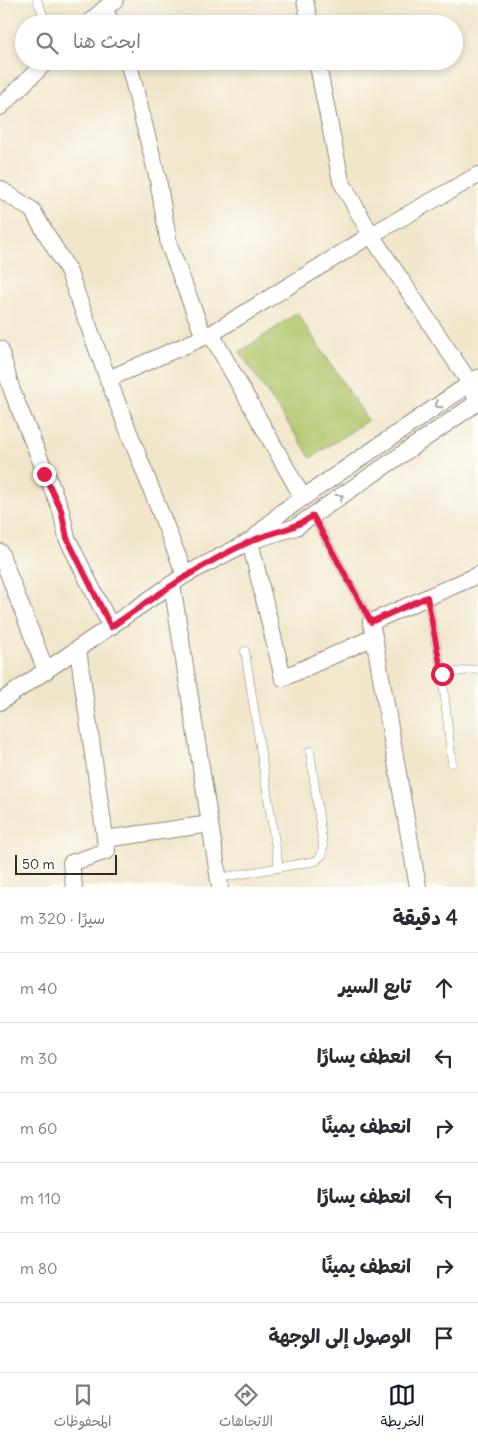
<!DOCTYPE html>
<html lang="ar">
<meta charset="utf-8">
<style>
body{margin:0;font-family:Delius,"Playpen Sans Arabic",sans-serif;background:#f7f7f7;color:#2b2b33;direction:rtl}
.scale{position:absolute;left:15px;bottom:12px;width:102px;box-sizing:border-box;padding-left:5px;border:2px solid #2b2b2b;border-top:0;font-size:14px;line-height:18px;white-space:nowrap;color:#2b2b2b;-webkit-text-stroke:4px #fdfcf7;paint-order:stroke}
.stop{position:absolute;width:15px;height:15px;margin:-11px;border:4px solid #e11d48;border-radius:50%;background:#fff}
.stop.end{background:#e11d48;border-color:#fff;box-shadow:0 1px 5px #0008}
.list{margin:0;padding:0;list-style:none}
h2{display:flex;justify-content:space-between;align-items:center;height:65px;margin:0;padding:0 20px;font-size:21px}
h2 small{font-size:16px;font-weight:400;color:#7c7c81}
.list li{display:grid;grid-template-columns:32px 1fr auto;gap:15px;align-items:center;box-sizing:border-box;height:70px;padding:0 20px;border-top:1px solid #e1e1e2}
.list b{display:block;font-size:19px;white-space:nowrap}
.list em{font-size:16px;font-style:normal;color:#7c7c81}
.icon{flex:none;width:28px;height:28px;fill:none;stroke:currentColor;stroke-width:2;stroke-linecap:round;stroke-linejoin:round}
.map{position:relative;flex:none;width:478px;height:887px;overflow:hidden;direction:ltr}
.search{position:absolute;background:#fff;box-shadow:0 2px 8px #0003;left:15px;right:15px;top:15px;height:55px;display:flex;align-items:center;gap:12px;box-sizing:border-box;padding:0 18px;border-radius:28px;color:#7c7c81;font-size:19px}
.sheet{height:485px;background:#fff}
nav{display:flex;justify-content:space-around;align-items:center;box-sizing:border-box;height:70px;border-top:1px solid #e1e1e2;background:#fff;font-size:14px;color:#7c7c81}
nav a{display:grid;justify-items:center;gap:2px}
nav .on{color:#111827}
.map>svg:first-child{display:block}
.green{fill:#aec569;stroke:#6c784a}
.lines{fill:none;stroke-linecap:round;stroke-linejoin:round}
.lane-casing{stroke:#8e887a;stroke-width:9}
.street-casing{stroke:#8e887a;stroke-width:18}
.lane{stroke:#fff;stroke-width:8}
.street{stroke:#fff;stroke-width:16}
.oneway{stroke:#a0a0a0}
.route{stroke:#e11d48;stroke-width:6}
</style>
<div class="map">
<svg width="478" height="887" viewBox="0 0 478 887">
<rect width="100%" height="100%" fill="#fdfcf7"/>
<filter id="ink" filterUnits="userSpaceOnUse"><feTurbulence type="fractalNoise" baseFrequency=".02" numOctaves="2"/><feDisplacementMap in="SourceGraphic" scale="10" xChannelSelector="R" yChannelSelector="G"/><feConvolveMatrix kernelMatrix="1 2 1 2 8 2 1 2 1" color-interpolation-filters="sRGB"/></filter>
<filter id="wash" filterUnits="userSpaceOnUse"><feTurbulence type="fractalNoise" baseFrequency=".0096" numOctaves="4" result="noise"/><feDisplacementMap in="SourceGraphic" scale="20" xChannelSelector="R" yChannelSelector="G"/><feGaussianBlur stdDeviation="1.12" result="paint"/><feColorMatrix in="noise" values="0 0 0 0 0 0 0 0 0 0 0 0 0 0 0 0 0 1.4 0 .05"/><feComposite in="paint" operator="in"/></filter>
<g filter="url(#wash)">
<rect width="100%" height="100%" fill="#f1e6ca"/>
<!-- green -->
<path class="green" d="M297,313L368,420L311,458L240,352Z"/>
</g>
<g filter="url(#ink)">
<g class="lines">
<defs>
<g id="lane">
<path d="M37,0L47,24"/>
<path d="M313,516L371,622"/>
<path d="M427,597L442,674"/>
<path d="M245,651L279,868"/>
<path d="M452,763L442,674L478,669"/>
<path d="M219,878L316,861L322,855L323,846L310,751"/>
</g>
<g id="street">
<path d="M305,0L310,24"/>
<path d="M104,9L112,24"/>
<path d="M87,24L115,0"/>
<path d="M128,61L158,179L169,245L204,337"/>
<path d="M317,61L341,181L371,235L470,383L478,403"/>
<path d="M0,107L47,61"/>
<path d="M0,189L32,210L68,270L108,379L185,575"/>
<path d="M0,349L12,391L61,510L67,538L111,627"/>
<path d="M108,379L211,334"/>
<path d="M303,498L211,334L371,235L478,175"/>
<path d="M254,538L282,512L478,378"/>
<path d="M250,541L283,678L374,637L418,887"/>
<path d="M0,552L46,671"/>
<path d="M172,584L220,887"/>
<path d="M374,637L371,622L478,575"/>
<path d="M0,702L185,575L250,541L296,527L478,402"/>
<path d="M105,839L210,824"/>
<path d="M74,887L71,863L107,851L78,650"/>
</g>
</defs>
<!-- lane casing -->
<use href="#lane" class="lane-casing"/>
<!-- street casing -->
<use href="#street" class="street-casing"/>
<!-- lane -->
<use href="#lane" class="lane"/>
<!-- street -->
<use href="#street" class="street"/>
</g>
<!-- one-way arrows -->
<defs><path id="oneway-chevron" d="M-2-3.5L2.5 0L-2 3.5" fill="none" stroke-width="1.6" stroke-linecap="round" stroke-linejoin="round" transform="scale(1.25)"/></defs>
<g class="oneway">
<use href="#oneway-chevron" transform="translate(438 405) rotate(146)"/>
<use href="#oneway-chevron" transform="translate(340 497) rotate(-35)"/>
</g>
</g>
<g class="lines" filter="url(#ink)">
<!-- route -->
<path class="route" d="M44,474L61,510L67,538L111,627C156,596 199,565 249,542C272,531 289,532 313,516L371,622L427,597L442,674"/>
</g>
</svg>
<div class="scale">50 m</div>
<div class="stop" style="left:442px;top:674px"></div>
<div class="stop end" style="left:44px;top:474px"></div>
<div class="search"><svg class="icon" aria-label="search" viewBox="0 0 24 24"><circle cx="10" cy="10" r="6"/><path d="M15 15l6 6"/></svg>ابحث هنا</div>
</div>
<section class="sheet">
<h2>4 دقيقة<small>سيرًا · 320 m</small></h2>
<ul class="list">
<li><svg class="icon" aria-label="ahead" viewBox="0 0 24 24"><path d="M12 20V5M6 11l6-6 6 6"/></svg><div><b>تابع السير</b></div><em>40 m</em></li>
<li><svg class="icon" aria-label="left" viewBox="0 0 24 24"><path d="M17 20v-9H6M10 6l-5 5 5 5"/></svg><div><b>انعطف يسارًا</b></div><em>30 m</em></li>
<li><svg class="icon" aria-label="right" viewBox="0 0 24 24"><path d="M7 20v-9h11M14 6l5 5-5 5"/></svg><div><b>انعطف يمينًا</b></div><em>60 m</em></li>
<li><svg class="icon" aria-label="left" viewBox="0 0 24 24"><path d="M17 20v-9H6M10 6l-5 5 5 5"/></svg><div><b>انعطف يسارًا</b></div><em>110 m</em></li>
<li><svg class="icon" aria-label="right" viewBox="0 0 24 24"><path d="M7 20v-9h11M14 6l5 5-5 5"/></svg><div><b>انعطف يمينًا</b></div><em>80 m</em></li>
<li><svg class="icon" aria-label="arrive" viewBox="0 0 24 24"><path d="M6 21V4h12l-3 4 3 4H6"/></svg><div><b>الوصول إلى الوجهة</b></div></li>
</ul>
</section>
<nav>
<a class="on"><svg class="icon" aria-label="map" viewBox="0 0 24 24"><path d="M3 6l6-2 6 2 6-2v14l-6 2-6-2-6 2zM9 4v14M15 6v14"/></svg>الخريطة</a>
<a><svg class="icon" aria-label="directions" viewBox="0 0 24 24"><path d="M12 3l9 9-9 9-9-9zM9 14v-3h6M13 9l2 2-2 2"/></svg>الاتجاهات</a>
<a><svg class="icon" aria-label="saved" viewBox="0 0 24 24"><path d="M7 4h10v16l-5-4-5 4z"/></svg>المحفوظات</a>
</nav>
